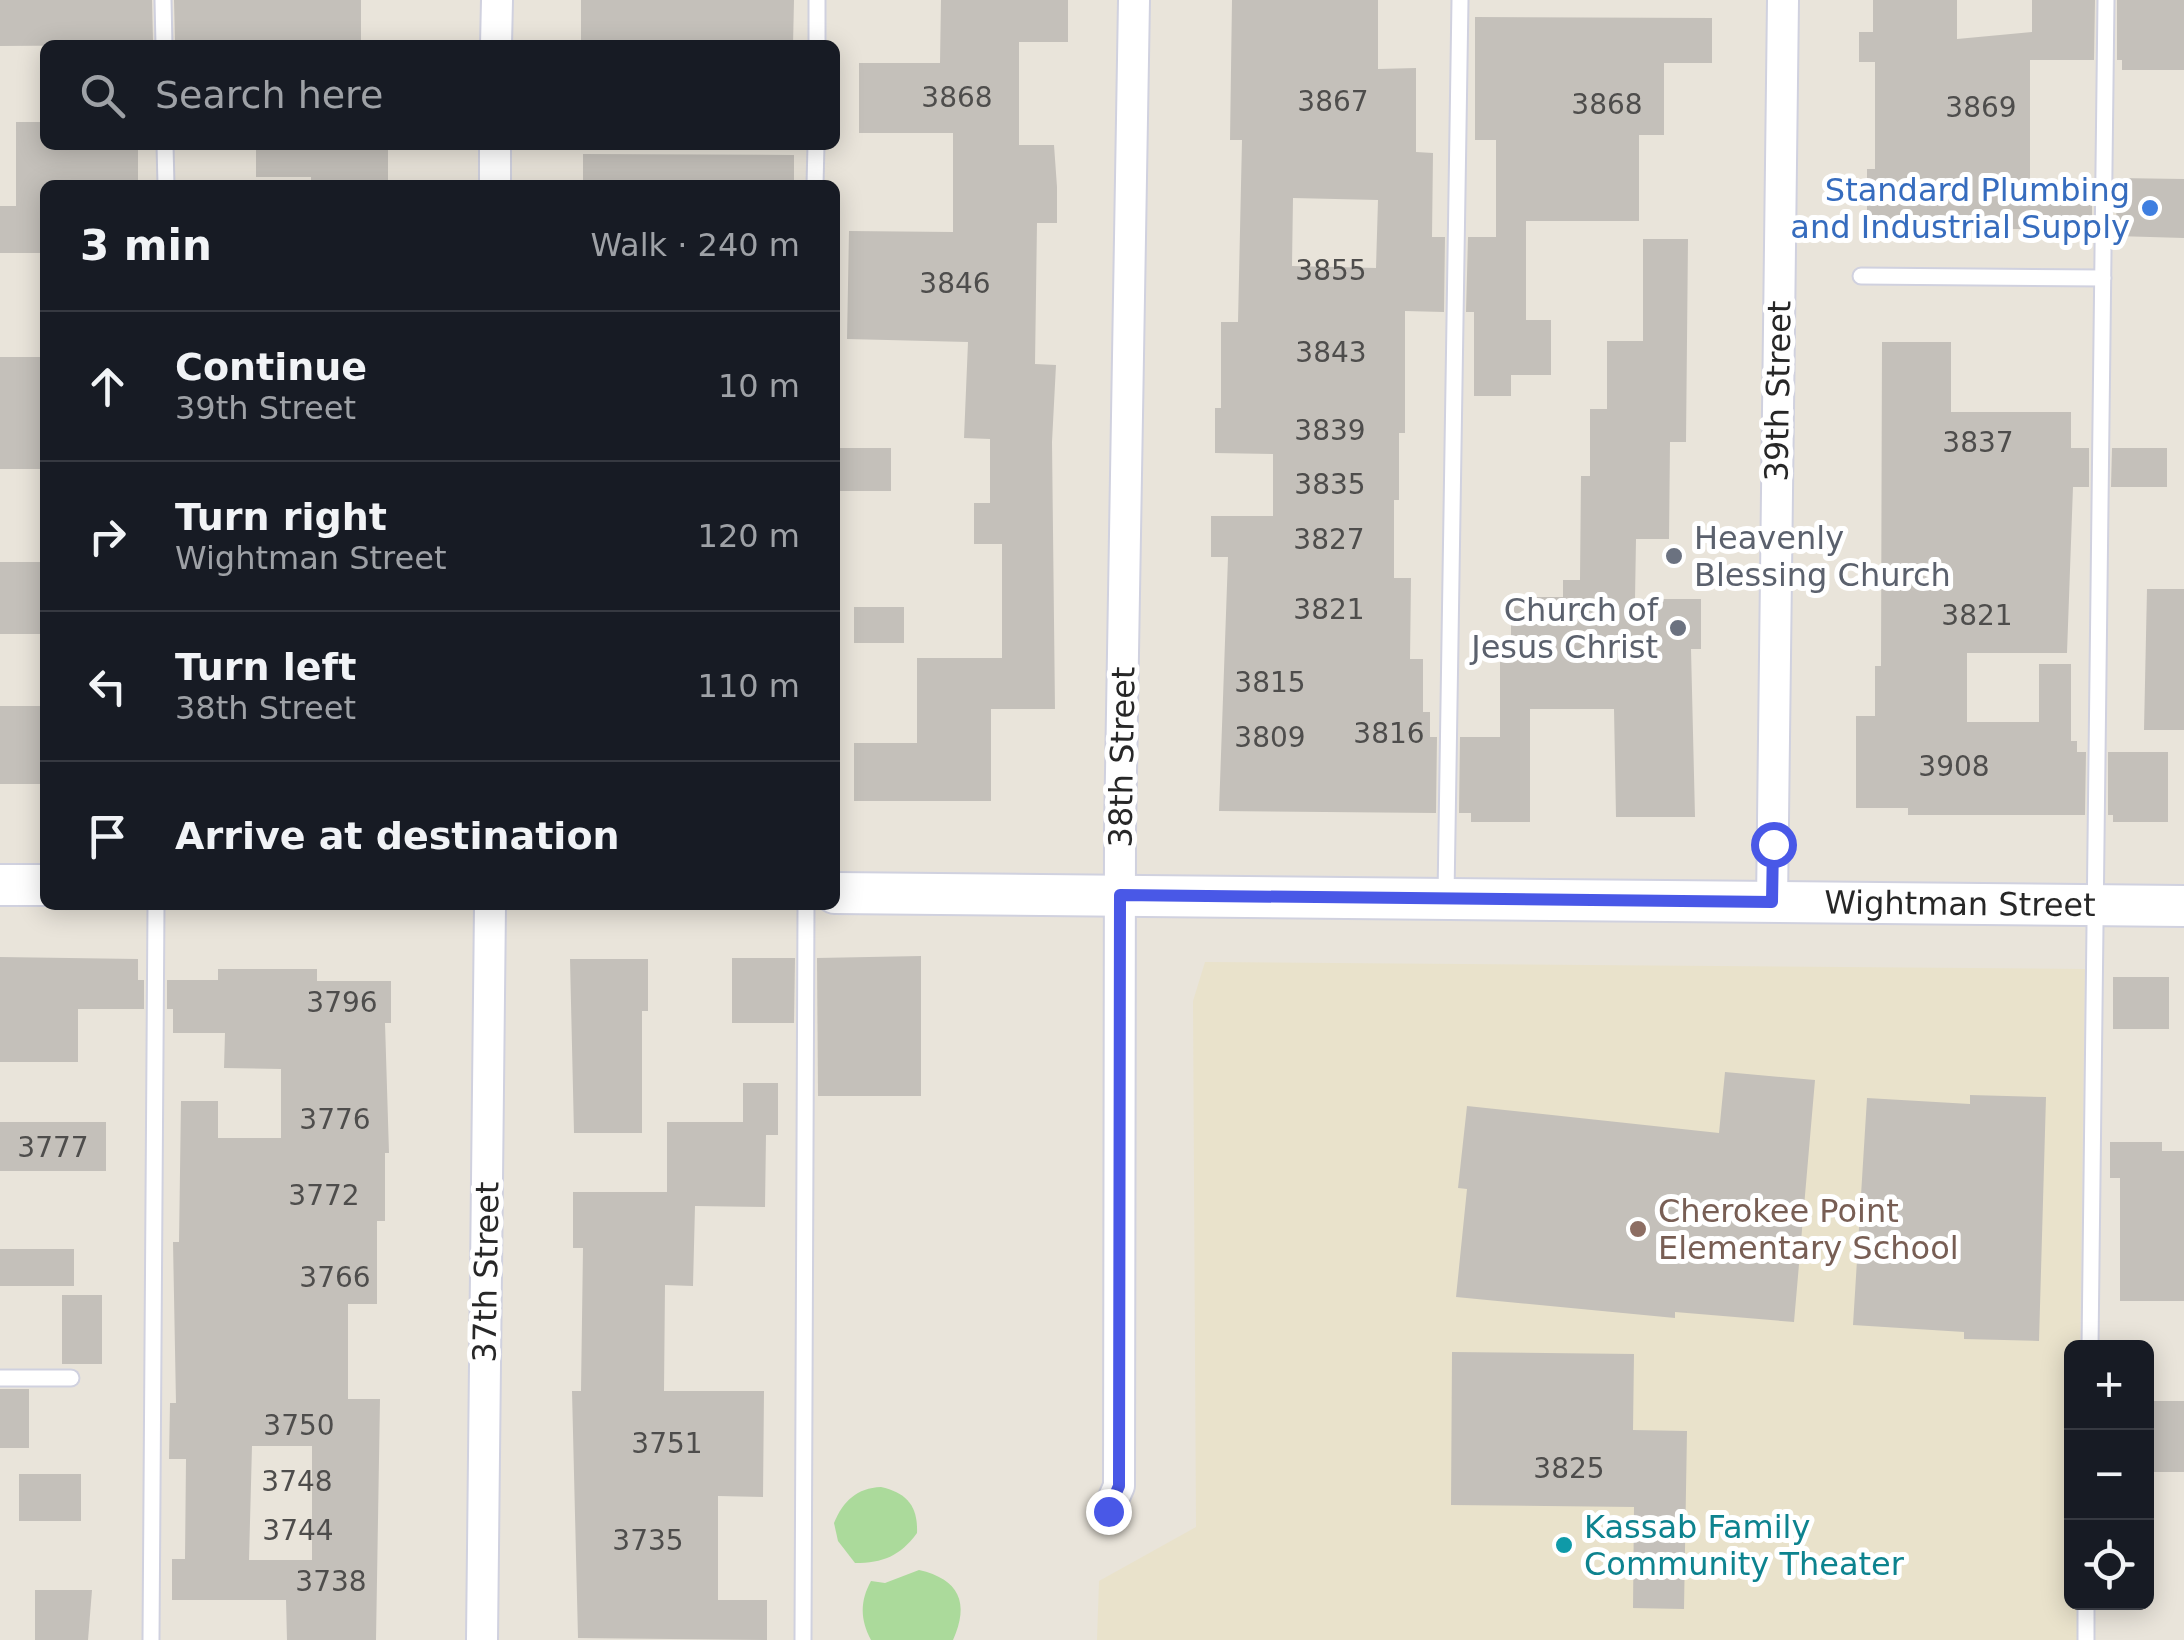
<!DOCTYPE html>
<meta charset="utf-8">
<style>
body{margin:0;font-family:"DejaVu Sans",sans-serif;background:#242831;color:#f1f3f6}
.controls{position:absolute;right:30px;bottom:30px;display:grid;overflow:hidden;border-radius:15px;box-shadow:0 5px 25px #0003}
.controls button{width:90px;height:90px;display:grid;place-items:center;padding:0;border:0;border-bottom:2px solid #363941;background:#171b24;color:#f1f3f6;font:50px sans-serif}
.stop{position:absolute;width:30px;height:30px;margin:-22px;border:8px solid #4958e7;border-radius:50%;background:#fff}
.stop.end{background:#4958e7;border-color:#fff;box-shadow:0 2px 10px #0008}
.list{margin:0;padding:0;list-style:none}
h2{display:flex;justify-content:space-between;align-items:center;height:130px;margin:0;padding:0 40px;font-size:42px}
h2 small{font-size:32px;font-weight:400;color:#9ea1a6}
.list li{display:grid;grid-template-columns:65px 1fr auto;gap:30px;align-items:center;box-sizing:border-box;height:150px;padding:0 40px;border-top:2px solid #363941}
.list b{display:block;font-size:38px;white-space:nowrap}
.list p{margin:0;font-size:32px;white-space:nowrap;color:#9ea1a6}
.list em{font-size:32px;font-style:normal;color:#9ea1a6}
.icon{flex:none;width:55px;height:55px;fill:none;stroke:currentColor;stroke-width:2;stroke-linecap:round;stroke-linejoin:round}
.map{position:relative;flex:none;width:2184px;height:1640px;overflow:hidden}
.search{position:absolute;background:#171b24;box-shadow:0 5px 25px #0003;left:40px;top:40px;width:800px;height:110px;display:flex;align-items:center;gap:25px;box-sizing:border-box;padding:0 35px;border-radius:15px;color:#9ea1a6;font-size:38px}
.panel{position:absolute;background:#171b24;box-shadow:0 5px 25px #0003;left:40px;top:180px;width:800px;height:730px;border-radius:15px}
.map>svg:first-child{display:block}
.education{fill:#e9e2cb}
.green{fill:#abda9b}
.building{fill:#c4c0ba;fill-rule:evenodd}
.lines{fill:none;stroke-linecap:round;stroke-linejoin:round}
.lane-casing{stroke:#d0d1df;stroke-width:19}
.street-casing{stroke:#d0d1df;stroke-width:34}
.secondary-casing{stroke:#d0d1df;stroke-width:44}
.lane{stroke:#fff;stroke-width:15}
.street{stroke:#fff;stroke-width:30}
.secondary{stroke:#fff;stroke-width:40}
.route{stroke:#4958e7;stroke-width:12}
.shop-dot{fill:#3f7fe0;stroke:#fff;stroke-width:4}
.worship-dot{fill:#6b7280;stroke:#fff;stroke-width:4}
.education-dot{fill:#8d6e63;stroke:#fff;stroke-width:4}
.culture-dot{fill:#0f9aa8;stroke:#fff;stroke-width:4}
.labels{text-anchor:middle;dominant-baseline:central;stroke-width:10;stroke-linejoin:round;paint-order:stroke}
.number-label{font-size:28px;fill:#4e4d4c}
.shop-label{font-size:32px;fill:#366cbe;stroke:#fff;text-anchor:end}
.street-label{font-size:32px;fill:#272727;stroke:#fff}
.worship-label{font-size:32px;fill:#5b616d;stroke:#fff;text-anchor:start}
.education-label{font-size:32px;fill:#785e54;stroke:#fff;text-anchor:start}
.culture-label{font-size:32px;fill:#0d838f;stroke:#fff;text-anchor:start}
</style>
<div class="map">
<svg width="2184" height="1640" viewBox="0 0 2184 1640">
<rect width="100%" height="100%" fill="#e9e4da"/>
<!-- education -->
<path class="education" d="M1205,962L2085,969L2080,1347L2072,1348V1602L2077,1603V1640H1097L1099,1581L1196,1527L1193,1001Z"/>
<!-- green -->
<g class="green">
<path d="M881,1487C907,1493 918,1506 917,1533C900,1556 883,1563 855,1563L838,1541L834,1523C843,1501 857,1488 881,1487Z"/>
<path d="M919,1570C959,1579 970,1603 953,1640H871C860,1619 860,1601 871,1581L885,1583Z"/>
</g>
<!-- building -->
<g class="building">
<path d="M0,0H152L153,41L148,45L0,46Z"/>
<path d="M174,0H361V42L175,41Z"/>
<path d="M581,0H794L793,45H581Z"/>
<path d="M941,0H1068V42H1019V145H1054L1057,187V223H1037L1035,364L1056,365L1052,442L1055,709H991V801H854V743H917V658H1002V544H974V503H990V439L964,438L968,342L847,339L849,231L953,232V133H859V63H940Z"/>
<path d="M1232,0H1378V69L1416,68V152L1433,153L1432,237H1445L1444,312L1405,311V433H1399V500H1394V578H1411L1410,659H1423V712H1430V737H1437L1436,813L1219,811L1228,557H1211V516H1273V454L1215,453V408H1221V322H1238L1242,140H1230ZM1293,198L1378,200L1376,268L1292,266Z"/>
<path d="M1873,0H1957V39L2032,32V0H2095L2094,60H2030V196H2092V229H1976V222H1867V169H1875V62H1859V32H1873Z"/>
<path d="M2117,0H2184V70H2122V60H2117Z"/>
<path d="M1475,17L1712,18V63H1664V135H1639V221H1526V320H1551V375H1511V396H1474V312H1466L1468,237H1496V140H1475Z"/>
<path d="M16,122H45V145H138V185H45V253H0V206H16Z"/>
<path d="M256,145L388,148V185H311V177H256Z"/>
<path d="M583,154L794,155V185H583Z"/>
<path d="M2117,178L2184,179V238L2116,236Z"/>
<path d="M1643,239H1688L1686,442H1670L1669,539H1636L1635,599H1701V649H1691L1695,817H1616L1614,709H1530V822H1471V813H1459L1460,737H1500V660H1511V597H1563V580H1580L1581,476H1590V409H1607V341H1643Z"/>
<path d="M1882,342H1951V412H2071V448H2089V487H2073L2067,653H1967V722H2039V664H2071V741H2077V752H2086L2085,815H1908V808H1856V716H1875V666H1881Z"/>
<rect x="0" y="357" width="45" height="112"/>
<rect x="839" y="448" width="52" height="43"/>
<path d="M2112,448H2167V487H2111Z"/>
<rect x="0" y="562" width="45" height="72"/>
<path d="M2147,589H2184V730H2144Z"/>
<rect x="854" y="607" width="50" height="36"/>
<rect x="0" y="706" width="45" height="78"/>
<path d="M2108,752H2168V822H2113V815H2108Z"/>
<path d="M921,956V1096H818L817,958Z"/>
<path d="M0,957L138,959V980H144V1009H78V1062H0Z"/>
<path d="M732,958H795L794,1023H732Z"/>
<path d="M570,959H648V1011H642V1133H574Z"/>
<path d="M218,969H317V981H391V1023H385L389,1153H385V1221H377V1304H348V1399H380L376,1640H287L286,1600H172V1559H185L186,1459H169L170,1403H176L173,1242H179L181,1101H218V1138H281V1069L224,1068L225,1033H173V1009H167V980H218ZM252,1446H312V1560H249Z"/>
<rect x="2113" y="977" width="56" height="52"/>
<path d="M1725,1072L1815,1080L1794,1322L1675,1312V1318L1456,1297L1467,1189L1458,1188L1467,1106L1719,1133Z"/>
<path d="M743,1083H778V1135H766L765,1207L695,1206L693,1286L665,1285L664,1391H764L763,1497L718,1496V1600H767V1640L578,1638L572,1391H581L583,1248H573V1192H667V1122H743Z"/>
<path d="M1970,1095L2046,1097L2039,1341L1964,1339V1332L1853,1325L1867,1098L1970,1104Z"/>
<rect x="0" y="1122" width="106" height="49"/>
<path d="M2110,1142H2162V1151H2184V1301H2120V1178H2110Z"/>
<rect x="0" y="1249" width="74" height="37"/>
<rect x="62" y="1295" width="40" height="69"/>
<path d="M1452,1352L1634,1354L1633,1430L1687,1431L1684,1609L1633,1608L1634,1507L1451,1505Z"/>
<rect x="0" y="1389" width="29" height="59"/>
<rect x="2146" y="1401" width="38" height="71"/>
<rect x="19" y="1474" width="62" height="47"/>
<path d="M35,1590H92L88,1640H35Z"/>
</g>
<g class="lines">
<defs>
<g id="lane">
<path d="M163,0L164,45"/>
<path d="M817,45V0"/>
<path d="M165,145L166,185"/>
<path d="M815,185L816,145"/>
<path d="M1861,276L2103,278"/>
<path d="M1446,896L1460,0"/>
<path d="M2090,1348L2106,0"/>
<path d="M0,1378H71"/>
<path d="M151,1640L156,905"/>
<path d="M803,1640L806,905"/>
<path d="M2086,1640V1602"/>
</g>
<g id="street">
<path d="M496,45L497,0"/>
<path d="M495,185V145"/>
<path d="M1772,903L1783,0"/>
<path d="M1108,1511L1119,1486L1120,831L1134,0"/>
<path d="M482,1640L490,905"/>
</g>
<g id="secondary">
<path d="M0,885H45"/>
<path id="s1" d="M835,893L2184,906"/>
</g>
</defs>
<!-- lane casing -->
<use href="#lane" class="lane-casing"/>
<!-- street casing -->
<use href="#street" class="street-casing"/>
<!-- secondary casing -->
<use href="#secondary" class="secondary-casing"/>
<!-- lane -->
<use href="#lane" class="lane"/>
<!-- street -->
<use href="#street" class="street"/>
<!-- secondary -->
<use href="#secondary" class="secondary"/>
</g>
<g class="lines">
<!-- route -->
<path class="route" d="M1108,1511L1119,1486L1120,895L1772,902L1773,844"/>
</g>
<!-- markers -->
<circle class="shop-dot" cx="2150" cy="208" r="10"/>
<g class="worship-dot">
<circle cx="1674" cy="556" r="10"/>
<circle cx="1678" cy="628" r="10"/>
</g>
<circle class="education-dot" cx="1638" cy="1229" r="10"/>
<circle class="culture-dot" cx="1564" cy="1545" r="10"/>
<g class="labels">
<!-- number labels -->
<g class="number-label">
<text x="957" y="97">3868</text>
<text x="1333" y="101">3867</text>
<text x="1607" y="104">3868</text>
<text x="1981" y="107">3869</text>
<text x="1331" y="270">3855</text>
<text x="955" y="283">3846</text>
<text x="1331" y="352">3843</text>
<text x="1330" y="430">3839</text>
<text x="1978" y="442">3837</text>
<text x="1330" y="484">3835</text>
<text x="1329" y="539">3827</text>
<text x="1329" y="609">3821</text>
<text x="1977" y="615">3821</text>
<text x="1270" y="682">3815</text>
<text x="1389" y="733">3816</text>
<text x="1270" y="737">3809</text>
<text x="1954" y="766">3908</text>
<text x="342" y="1002">3796</text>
<text x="335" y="1119">3776</text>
<text x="53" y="1147">3777</text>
<text x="324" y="1195">3772</text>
<text x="335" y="1277">3766</text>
<text x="299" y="1425">3750</text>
<text x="667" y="1443">3751</text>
<text x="1569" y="1468">3825</text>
<text x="297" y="1481">3748</text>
<text x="298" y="1530">3744</text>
<text x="648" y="1540">3735</text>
<text x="331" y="1581">3738</text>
</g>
<!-- shop labels -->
<g class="shop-label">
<text x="2130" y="190">Standard Plumbing<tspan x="2130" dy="37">and Industrial Supply</tspan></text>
</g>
<!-- street labels -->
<g class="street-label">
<text transform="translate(1778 391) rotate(-89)">39th Street</text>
<text transform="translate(1122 757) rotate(-89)">38th Street</text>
<text stroke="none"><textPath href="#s1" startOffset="1125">Wightman Street</textPath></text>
<text transform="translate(486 1272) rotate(-89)">37th Street</text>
</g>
<!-- worship labels -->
<g class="worship-label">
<text x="1694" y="538">Heavenly<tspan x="1694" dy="37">Blessing Church</tspan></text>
<text x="1658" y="610" text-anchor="end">Church of<tspan x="1658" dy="37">Jesus Christ</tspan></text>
</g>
<!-- education labels -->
<g class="education-label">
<text x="1658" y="1211">Cherokee Point<tspan x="1658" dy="37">Elementary School</tspan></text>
</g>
<!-- culture labels -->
<g class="culture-label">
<text x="1584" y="1527">Kassab Family<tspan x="1584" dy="37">Community Theater</tspan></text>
</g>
</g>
</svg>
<div class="controls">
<button>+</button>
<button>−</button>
<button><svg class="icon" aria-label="locate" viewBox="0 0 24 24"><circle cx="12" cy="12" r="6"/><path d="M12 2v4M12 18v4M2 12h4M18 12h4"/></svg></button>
</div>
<div class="stop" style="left:1773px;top:844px"></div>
<div class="stop end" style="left:1108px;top:1511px"></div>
<div class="search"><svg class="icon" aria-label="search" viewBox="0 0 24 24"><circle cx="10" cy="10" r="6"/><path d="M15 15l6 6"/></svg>Search here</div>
<section class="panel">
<h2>3 min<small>Walk · 240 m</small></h2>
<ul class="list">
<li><svg class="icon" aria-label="ahead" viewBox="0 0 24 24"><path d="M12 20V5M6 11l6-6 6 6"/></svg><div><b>Continue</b><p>39th Street</p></div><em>10 m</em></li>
<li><svg class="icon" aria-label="right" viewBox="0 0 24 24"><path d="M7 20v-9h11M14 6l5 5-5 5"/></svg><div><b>Turn right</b><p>Wightman Street</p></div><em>120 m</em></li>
<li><svg class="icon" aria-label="left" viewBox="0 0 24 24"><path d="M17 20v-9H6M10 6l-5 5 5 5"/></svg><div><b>Turn left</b><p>38th Street</p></div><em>110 m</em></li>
<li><svg class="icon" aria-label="arrive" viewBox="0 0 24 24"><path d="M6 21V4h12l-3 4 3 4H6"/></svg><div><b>Arrive at destination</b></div></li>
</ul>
</section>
</div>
